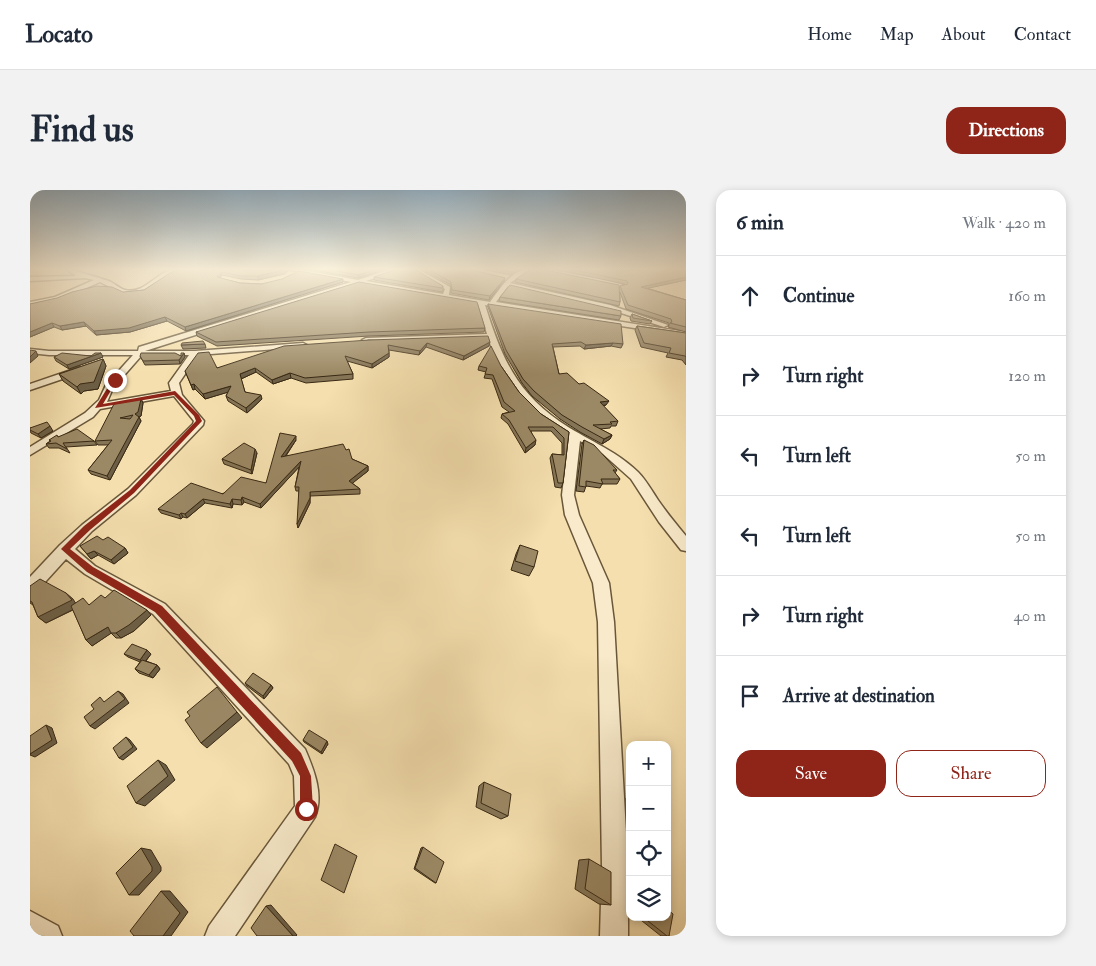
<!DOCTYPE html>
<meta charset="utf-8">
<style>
body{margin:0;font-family:"IM FELL Double Pica",serif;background:#f2f2f3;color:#1f2937}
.controls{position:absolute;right:15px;bottom:15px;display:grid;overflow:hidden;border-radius:10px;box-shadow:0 2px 8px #0003}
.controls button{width:45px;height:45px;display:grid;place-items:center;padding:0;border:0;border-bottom:1px solid #e0e1e3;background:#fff;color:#1f2937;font:25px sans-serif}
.stop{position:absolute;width:15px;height:15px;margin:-11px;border:4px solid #8f2418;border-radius:50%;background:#fff}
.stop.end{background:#8f2418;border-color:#fff;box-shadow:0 1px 5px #0008}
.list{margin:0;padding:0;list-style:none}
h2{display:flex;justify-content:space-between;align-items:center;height:65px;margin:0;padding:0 20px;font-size:21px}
h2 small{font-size:16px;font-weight:400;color:#747a83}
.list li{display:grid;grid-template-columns:32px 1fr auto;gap:15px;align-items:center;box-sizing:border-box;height:80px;padding:0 20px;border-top:1px solid #e0e1e3}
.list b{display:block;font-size:19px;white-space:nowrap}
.list em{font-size:16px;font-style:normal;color:#747a83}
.actions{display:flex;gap:10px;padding:15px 20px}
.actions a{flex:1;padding:11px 0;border:1px solid #8f2418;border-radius:15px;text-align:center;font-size:18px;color:#8f2418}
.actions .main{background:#8f2418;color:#fff}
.icon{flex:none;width:28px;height:28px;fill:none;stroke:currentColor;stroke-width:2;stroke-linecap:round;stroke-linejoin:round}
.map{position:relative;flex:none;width:656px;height:746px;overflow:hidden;border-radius:15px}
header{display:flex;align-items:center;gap:30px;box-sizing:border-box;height:70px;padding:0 25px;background:#fff;border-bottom:1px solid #e0e1e3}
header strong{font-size:24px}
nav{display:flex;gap:28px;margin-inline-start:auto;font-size:18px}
.intro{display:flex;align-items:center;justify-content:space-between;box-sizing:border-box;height:120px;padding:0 30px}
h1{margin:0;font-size:35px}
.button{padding:12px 22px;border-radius:15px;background:#8f2418;color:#fff;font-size:18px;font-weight:700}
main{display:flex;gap:30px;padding:0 30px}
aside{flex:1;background:#fff;border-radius:15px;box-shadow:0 2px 8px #0003}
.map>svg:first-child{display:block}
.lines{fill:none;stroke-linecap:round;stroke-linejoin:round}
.minor-casing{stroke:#69573a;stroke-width:3}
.minor{fill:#f8eaca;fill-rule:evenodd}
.wall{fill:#857556;stroke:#3a2a14}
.shaded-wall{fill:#6c5f46;stroke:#3a2a14}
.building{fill:#9b8864;stroke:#3a2a14;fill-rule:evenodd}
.route{fill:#8f2418}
</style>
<header>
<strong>Locato</strong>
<nav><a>Home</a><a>Map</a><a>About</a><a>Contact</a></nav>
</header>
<div class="intro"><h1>Find us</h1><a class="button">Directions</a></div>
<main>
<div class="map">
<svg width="656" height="746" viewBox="0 0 656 746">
<rect width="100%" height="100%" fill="#f5dfae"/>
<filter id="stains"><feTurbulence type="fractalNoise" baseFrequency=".004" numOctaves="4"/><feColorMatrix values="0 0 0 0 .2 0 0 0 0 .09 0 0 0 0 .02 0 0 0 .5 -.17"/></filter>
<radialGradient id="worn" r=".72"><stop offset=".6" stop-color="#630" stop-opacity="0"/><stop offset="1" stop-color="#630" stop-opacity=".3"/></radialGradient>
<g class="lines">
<defs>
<g id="minor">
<path d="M36,79C40,79 77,90 81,92C85,94 90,99 95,100C116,105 127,79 148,79L115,102L94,104L70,92L29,110L0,116V112L25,107L64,90L55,88L0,91V87L46,86Z"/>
<path d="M256,79H268L328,90L362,79H371L336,91L413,104L415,99L381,79H388L420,97L419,105L460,112C470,99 479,83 496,79C508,76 584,90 595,96L592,98L502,79L480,93L580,115L638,135L634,137L576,118L478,96L466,112L656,142V146L455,115C470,163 485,201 529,231C555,249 584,259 608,282C616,290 622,301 628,310C637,323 646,334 656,346V361L651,360L629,332L601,289L573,264L550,251L544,305L549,325L579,393L584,432L598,677V746H570L572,677L568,432L563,393L535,325L532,305L539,245C497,222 474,194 458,148L336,152L332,150L336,148L457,144L448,114L329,93L115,161H165L273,153L277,155L273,157L168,165L149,193L152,205L174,231L173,235L106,305L62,341L45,359L65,376L135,414L275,559C284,580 294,605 285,627L205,746H175L179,736L265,616L264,586L259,574L123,424L55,384L36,369L6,402L0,403V387L30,355L52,335L98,299L163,234L164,231L144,206L70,219L63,227L0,265V257L55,223L69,210L76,195L103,165H19L0,163V159L19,161H108L109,157L321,92ZM112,165H159L139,193L141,201L77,212L83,198Z"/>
<path d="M50,177L54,180L53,182L0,200V194Z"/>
<path d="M0,721L28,736L32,746H0Z"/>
</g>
</defs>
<!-- minor casing -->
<use href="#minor" class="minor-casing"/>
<!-- minor -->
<use href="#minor" class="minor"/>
</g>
<!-- wall -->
<g class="wall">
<path d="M149,79L258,81L254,84L228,90L211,89L192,85L190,88L210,93L231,94L313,92L156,141L137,131L100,142L66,145L56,136L32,140L24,137L0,147V114L114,100Z"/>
<path d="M279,79H356L328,88Z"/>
<path d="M392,79H438L475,88L474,91L459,110L421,103V95Z"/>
<path d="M452,79H492L481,85Z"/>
<path d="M523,79H656V90L617,98L656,110V142L638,137L639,135V133L596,119L590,102V112L589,116L485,92L486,89L589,98L590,96L595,94Z"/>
<path d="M344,87L413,96V100L412,102L344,90Z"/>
<path d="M470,107L591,126L589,130L469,111Z"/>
<path d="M458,114L593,154L591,158L581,156L554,159L550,156L523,157L529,184L549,194L576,215L573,216L588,231L586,236H581L580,238L570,239L582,245L580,249L572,254L550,242L530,229L502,206L492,193L475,164L458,117Z"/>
<path d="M602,124L622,131L620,134L601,131L600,128Z"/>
<path d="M607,136L656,143V175L652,170L636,167L638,163L611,157L605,140Z"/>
<path d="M455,138L454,142L339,146L187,156L167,146L166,142Z"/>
<path d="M339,150L459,156L433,170L396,157L389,165L359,160V167L342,178L317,171L323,184V189L276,193L261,188L243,194L226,182L211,189L215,202L232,209L217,223L198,211L196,206L198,202L175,209L165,199L163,200L155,181L187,178Z"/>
<path d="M175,154L176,158L153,159L151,155Z"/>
<path d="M154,163L155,167L150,174L115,175L110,166H151Z"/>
<path d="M24,167H73L39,179L26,171Z"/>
<path d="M73,169L76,176L68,199L54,201L51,204L33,191L29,184Z"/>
<path d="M449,176H471L489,202L511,224L539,242L533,293L531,298L525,297L520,268L522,264L532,265V253L521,241H501L505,255L495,263L478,234L471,228L472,224L479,222L472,217L462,189L454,188L456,182L448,180Z"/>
<path d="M111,209L113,213L111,226L109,227L111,231L80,290L61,284L58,280L78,255H68L65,251Z"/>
<path d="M0,238L23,241L11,248L1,243L0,241Z"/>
<path d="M28,247L64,251L67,255L36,257L40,263L29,258H19L16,254L20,251L19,250Z"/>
<path d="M266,250L256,266L316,260L322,269L338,276V281L322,293L330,299V304L280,306V313L268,338L269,301H266L265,297L269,277L231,318L214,312L212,315L203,314L202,318L175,313L157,328L153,327L151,329L131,323L128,319L236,293Z"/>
<path d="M554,250L587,280L585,283L590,289L587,294H572L570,298L556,296L554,302L546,301L552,254Z"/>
<path d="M227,263L222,284L194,274L192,269Z"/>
<path d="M490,355L504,377L499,386L481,380L486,364Z"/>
<path d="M50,356L95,358L98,363L84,374L68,365L61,369Z"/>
<path d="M0,396L36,403L45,413L59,415L75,408L121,425L104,441L91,448H86L81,443L62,456L56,450L43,420L16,433L8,427L3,415L0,413Z"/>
<path d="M117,460L121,464L116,471L127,475L130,479L123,488L109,483L105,479L110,472L98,467L94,464Z"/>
<path d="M215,493L241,495L243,498L234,509L217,496Z"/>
<path d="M273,550L298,554L292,564L274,552Z"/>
<path d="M454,592L478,626L471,629L446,617L449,596Z"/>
<path d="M600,607V643L598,642L596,608Z"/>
<path d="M393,657L406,693H405L384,679L391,658Z"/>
<path d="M559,669L581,715L569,714L545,699L549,670Z"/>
<path d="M607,727H637L639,746H631Z"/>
</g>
<!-- shaded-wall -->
<g class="shaded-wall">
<path d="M256,79H258V81L254,84L228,90V86Z"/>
<path d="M346,79H356L328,88V85Z"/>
<path d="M487,79H492L481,85L482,82Z"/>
<path d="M192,82V85L187,90V87Z"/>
<path d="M656,87V90L610,100L611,97Z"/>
<path d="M475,88L474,91L459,110L460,106Z"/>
<path d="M313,89V92L156,141L155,137Z"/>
<path d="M135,127L137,131L100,142L66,145L64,141Z"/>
<path d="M54,132L56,136L32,140L30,136Z"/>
<path d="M22,133L24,137L0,147V142Z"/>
<path d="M460,152L459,156L433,170L434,166Z"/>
<path d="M397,153L396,157L389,165L390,161Z"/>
<path d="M583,153L581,156L554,159L556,155Z"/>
<path d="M6,161L8,166L0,173V167Z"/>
<path d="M71,163L73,167L39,179L37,175Z"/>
<path d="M154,163L155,167L150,174L149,170Z"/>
<path d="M359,163V167L342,178V174Z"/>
<path d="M73,169L76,176L68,199L54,201L51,204L47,197Z"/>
<path d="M225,178L226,182L211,189L210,184Z"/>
<path d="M260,183L261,188L243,194L242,190Z"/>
<path d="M164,194L165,199L163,200L161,195Z"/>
<path d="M201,196L202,201L175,209L173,204Z"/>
<path d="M231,205L232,209L217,223L216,218Z"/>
<path d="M111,209L113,213L111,226L109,227L111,231L80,290L77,286Z"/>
<path d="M579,211L576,215L567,216L570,212Z"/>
<path d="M20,236L23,241L11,248L8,244Z"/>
<path d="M582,245L580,249L572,254L574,249Z"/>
<path d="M266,246V250L252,271L251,267Z"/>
<path d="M506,250L505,255L495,263L496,258Z"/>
<path d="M225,259L227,263L222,284L221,280Z"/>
<path d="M271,271V275L231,318L230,314Z"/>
<path d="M338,276V281L319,296V291Z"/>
<path d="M280,302V313L268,338L267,334Z"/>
<path d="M212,307L214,312L212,315L211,310Z"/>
<path d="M173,309L175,313L157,328L155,324Z"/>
<path d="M202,309L203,314L202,318L200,314Z"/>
<path d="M151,323L153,327L151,329L149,325Z"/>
<path d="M95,358L98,363L84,374L81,370Z"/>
<path d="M64,361L68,365L61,369L57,364Z"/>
<path d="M36,403L43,409L48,417L16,433L8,427Z"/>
<path d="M117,420L121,425L104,441L91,448L86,443Z"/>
<path d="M78,437L83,442L62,456L56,450Z"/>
<path d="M117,460L121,464L113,474L110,470Z"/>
<path d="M127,475L130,479L123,488L119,485Z"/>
<path d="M241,495L243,498L234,509L233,506Z"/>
<path d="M88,501L93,504L99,513L65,539L60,536Z"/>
<path d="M207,522L212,528L177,558L171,553Z"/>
<path d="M16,535L22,538L27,553L5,567L0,565Z"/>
<path d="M96,547L100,550L107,559L93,570L89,568Z"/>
<path d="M297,551L298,554L292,564L291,562Z"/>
<path d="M128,570L136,575L145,590L115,616L106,613Z"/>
<path d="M111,658L121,660L131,677V681L109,705H99Z"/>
<path d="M131,701H140L158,722L141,746H133Z"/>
<path d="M241,715L267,745L266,746H263L236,716Z"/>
</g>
<!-- building -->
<g class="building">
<path d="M149,79H256L228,86H210L192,82L187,87L210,93L231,94L252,89L269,81L313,89L155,137L135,127L99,138L64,141L54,132L30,136L22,133L0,142V114L27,108L42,102L67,96L82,97L93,102L114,100L140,83Z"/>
<path d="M297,79H346L328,85Z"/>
<path d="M367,79H384L413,96L412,98L344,87Z"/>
<path d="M398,79H438L475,88L460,106L422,100L421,92Z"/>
<path d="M469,79H487L482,82Z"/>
<path d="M501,79H510L589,95L590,112L486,89Z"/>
<path d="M540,79H656V87L611,97L656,110V137L640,133L642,132L641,129L598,115L590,96L598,94L597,91Z"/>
<path d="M329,92L447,112L455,138L339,142L186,152L166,142Z"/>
<path d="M480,95L591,121V126L470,107Z"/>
<path d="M458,114L591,134L593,154L583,153L556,155L551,152L522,154L529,184L537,183L549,194L554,193L579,211L570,212L588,231L580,232L582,234L563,235L582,245L574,249L552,237L532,225L504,201L493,189L476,160Z"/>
<path d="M602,124L622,131L603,128Z"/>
<path d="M607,136L656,143V167L655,166L639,163L641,158L614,153Z"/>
<path d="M458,146L460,152L434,166L397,153L390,161L358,155L359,163L342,174L315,166L323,184L275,188L260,183L242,190L225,178L210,184L215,202L231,205L216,218L196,206L201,196L173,204L164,194L161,195L155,181L168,163L179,162L187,178L254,156L339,150Z"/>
<path d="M173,151L175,154L151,155L152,153Z"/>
<path d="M461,156L471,176L489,202L511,224L539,242L533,293H528L522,264L534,265V248L523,237H498L506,250L496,258L479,230L472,224L485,221L474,212L463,185L455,184L457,178L449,176Z"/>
<path d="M0,160L6,161L0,167Z"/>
<path d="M32,163L61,166L65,163H71L37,175L24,167Z"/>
<path d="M111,163H145L151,166V163H154L149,170L113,171L110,166Z"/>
<path d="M73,169L64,192L50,194L47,197L29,184Z"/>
<path d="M111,209L108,222L105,224L109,227L77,286L58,280L82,250L65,251L84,214ZM103,225L100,229L90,228Z"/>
<path d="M17,232L20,236L8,244L0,240V238Z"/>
<path d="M47,239L64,251L33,253L37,259L26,253L16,254L21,251L19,250L27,245L28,247Z"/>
<path d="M250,243L266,246L251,267L313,254L316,260L319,259L322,269L338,276L319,291L330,299L280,302V308L267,334L269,297H265L271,271L230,314L212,307L211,310L202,309L200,314L173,309L155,324L151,323L149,325L128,319L161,293L193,304L211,287L236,293Z"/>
<path d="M554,250L564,255L587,280H583L590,289H571L573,294L556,291V297L549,296Z"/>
<path d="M214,253L225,259L221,280L192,269Z"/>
<path d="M67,346L73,350L78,347L95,358L81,370L64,361L57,364L50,356Z"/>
<path d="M490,355L508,361L504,377L485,371Z"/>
<path d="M10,389L36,403L42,410L8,427L2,412L0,411V396Z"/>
<path d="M84,400L117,420L99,435L86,443H81L78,437L56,450L41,416L53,408L59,415L71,405L75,408Z"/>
<path d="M102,454L117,460L110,470L94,464Z"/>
<path d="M112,470L127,475L119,485L105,479Z"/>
<path d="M223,483L241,495L233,506L215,493Z"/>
<path d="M187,497L207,522L171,553L155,530L160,526L157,522Z"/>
<path d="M88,501L95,509L60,536L54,527L64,519L61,515L70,507L74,512Z"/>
<path d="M16,535L22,550L0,564V546Z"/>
<path d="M279,540L297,551L291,562L273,550Z"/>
<path d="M96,547L103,557L89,568L83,558Z"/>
<path d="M128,570L138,586L106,613L97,596Z"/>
<path d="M454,592L481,604L478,626L451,613Z"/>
<path d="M305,654L327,666L314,703L291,690Z"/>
<path d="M393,657L414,672L406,693L385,678Z"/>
<path d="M111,658L122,677V681L99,705L86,683Z"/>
<path d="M559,669L581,682V715L555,699Z"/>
<path d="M131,701L150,723L133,746H104L100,741Z"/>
<path d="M236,716L263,746H227L221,738Z"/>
<path d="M637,719L643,724L639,746H637L613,727H637Z"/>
</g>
<!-- sky -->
<linearGradient id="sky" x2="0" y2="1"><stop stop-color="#93acbc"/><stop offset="0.43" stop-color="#faf1db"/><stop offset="1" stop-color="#faf1db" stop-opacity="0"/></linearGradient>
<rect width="656" height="184" fill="url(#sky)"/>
<!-- route -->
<path class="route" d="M83,189L87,190L73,214L145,201L169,225L172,231L104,303L60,340L40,359L63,377L132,416L271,563L281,586L283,619L281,624L276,625L272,624L270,619V586L262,571L125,422L57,382L31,359L54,336L100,300L166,231L164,226L144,205L65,218Z"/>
<rect width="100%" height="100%" filter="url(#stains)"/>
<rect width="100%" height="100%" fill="url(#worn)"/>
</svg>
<div class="controls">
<button>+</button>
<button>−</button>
<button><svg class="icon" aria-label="locate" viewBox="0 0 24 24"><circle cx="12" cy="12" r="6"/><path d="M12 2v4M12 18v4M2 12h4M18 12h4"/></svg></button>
<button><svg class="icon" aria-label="layers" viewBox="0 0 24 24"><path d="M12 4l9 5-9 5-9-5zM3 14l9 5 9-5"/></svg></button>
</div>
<div class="stop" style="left:276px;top:619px"></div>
<div class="stop end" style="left:85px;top:190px"></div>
</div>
<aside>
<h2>6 min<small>Walk · 420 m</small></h2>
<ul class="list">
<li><svg class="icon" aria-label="ahead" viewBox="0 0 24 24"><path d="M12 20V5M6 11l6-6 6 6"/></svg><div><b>Continue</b></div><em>160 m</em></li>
<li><svg class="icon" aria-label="right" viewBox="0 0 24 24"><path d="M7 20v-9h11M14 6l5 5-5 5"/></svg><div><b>Turn right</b></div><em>120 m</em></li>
<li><svg class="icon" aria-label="left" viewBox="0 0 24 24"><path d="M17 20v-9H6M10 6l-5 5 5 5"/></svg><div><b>Turn left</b></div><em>50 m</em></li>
<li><svg class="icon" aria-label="left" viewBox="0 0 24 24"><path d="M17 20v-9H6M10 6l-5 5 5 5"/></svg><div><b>Turn left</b></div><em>50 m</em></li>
<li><svg class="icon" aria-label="right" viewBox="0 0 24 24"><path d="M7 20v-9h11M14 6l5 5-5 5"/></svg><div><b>Turn right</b></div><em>40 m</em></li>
<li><svg class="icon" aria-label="arrive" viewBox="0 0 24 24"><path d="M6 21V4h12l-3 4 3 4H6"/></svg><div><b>Arrive at destination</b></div></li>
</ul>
<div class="actions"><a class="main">Save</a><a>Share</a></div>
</aside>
</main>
